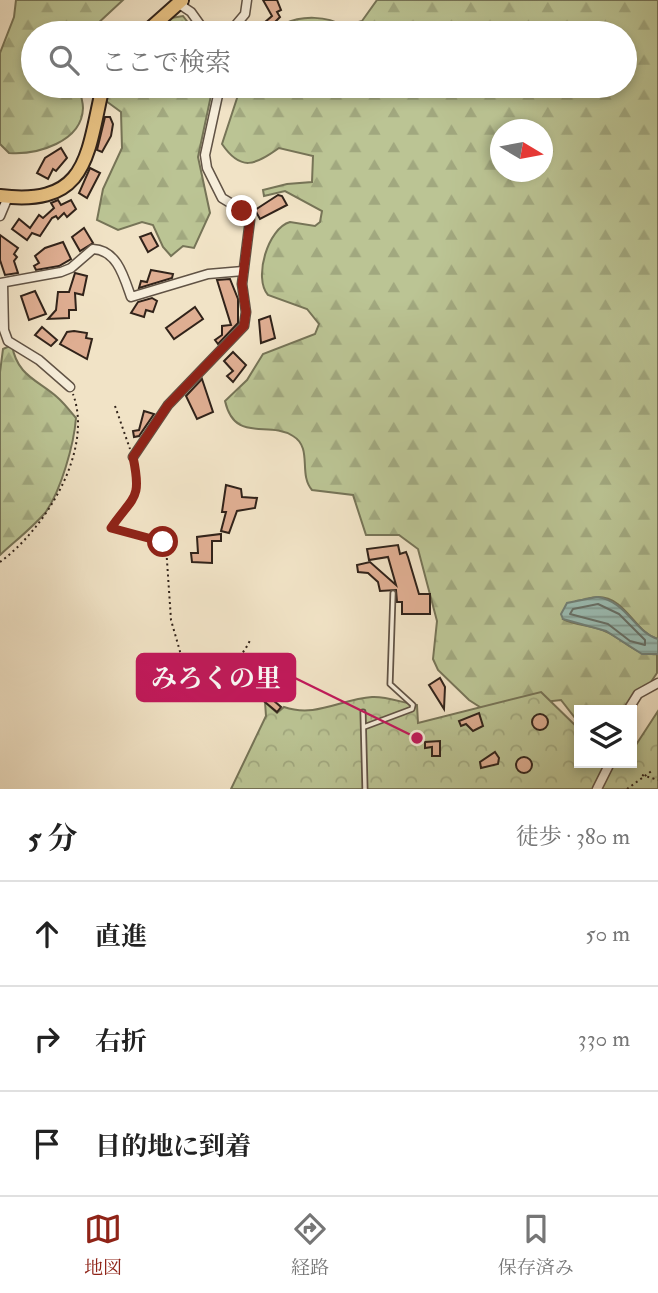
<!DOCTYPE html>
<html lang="ja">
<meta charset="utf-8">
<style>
body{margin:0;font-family:"IM FELL Double Pica","Noto Serif JP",serif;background:#f6f6f6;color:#222}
.controls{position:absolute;right:21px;bottom:21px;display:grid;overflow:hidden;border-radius:0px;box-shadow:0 4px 10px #0003}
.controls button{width:63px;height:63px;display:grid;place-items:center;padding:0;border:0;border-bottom:2px solid #e0e0e0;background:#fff;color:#222;font:35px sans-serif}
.compass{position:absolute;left:490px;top:119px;width:63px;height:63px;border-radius:50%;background:#fff;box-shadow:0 4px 10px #0003;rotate:100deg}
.stop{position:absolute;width:21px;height:21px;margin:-16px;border:5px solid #8f2418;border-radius:50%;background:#fff}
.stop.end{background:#8f2418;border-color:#fff;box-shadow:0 2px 7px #0008}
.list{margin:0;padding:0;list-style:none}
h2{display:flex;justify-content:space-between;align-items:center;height:91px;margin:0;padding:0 28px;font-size:30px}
h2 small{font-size:23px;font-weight:400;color:#767676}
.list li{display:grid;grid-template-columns:46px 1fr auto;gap:21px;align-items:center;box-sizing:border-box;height:105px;padding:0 28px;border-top:2px solid #e0e0e0}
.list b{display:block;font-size:26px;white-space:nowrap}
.list em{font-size:23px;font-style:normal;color:#767676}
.icon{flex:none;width:38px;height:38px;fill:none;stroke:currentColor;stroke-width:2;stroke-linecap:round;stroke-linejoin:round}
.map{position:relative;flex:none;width:658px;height:789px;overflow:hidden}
.search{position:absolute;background:#fff;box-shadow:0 4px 10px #0003;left:21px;right:21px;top:21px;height:77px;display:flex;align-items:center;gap:18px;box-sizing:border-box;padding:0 24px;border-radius:38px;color:#767676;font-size:26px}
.sheet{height:406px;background:#fff}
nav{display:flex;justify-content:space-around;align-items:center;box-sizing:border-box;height:98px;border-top:2px solid #e0e0e0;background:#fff;font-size:19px;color:#767676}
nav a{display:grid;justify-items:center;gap:4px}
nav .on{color:#8f2418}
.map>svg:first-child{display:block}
.forest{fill:url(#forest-firs);stroke:#767457;stroke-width:2;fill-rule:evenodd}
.park{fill:url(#park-crowns);stroke:#767457;stroke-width:2}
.water{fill:url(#water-rules);stroke:#718077;stroke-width:2}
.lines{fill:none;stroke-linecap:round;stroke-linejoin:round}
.shore{stroke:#667068;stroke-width:2}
.building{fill:#dfae92;stroke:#31231a;stroke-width:2}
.lane-casing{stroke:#615345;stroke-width:7}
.street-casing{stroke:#615345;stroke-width:11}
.primary-casing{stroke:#31231a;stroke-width:16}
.path{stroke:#31231a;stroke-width:2;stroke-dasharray:2 3.5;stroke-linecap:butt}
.lane{stroke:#f6edda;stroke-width:3.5}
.street{stroke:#f6edda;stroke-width:8}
.primary{stroke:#e8c283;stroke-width:12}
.route{stroke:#8f2418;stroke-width:9}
.leader{fill:none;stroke:#c2185b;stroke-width:2.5}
.callout-dot{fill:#c2185b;stroke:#f6edda;stroke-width:2.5}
.callout{fill:#c2185b;stroke:#c2185b;stroke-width:2.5}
.callout-label{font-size:26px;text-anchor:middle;font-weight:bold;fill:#fff}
</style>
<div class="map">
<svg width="658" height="789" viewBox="0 0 658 789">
<defs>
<pattern id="forest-firs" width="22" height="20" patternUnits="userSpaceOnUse" patternTransform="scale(1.75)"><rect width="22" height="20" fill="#bbc494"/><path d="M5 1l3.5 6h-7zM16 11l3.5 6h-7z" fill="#a1a87f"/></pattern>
<pattern id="park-crowns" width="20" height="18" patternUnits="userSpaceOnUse" patternTransform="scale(1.75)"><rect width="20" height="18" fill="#bbc494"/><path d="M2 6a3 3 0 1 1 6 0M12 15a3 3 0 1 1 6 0" fill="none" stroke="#a1a87f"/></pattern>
<pattern id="water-rules" width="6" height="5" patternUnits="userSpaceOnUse" patternTransform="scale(1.75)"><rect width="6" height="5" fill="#9bbeb5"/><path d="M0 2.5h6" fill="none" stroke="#7f9a92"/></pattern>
</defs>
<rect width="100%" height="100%" fill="#f1e3c6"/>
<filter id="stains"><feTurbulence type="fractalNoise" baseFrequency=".00286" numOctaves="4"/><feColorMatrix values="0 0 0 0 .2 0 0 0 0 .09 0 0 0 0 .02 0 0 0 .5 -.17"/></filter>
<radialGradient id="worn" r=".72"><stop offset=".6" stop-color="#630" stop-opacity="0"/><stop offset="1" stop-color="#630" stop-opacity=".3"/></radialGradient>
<!-- forest -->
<g class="forest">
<path d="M16,0H123L95,26L78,28L73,33H33V86H78C80,92 83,101 83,108C82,142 37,155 9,153L0,144V53L14,17Z"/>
<path d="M377,0H658V639C635,633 626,597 598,597C592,597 583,600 576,601L563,619C577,626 594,625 607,632C625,640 635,656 657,654V673L632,710H579V723L561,700L483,709L469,700L438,670L433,659L437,621L418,549L399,535H366L353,495L312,490C298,474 313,448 293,436C268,420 235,444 225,401L247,380L263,354L315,334L319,324L307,309L268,295C253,278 268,228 290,222L315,226L320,222L322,211L285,191L264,196L263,190L287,184L312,182L313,156L279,148C255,165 241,172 222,144L241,86H625V33H282L284,24C302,15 327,16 344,26L362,21ZM500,130H542V172H500Z"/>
<path d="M183,16L196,33H149L165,19Z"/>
<path d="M112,86H213L198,157L210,213L194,248L183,246L171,256L163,247L153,225L142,222L118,230L97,220L103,189L122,148L121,112L106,101Z"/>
<path d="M12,345C17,376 38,380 57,397C64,403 70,411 76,418C74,444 61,491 45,513C32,528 14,542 0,555V372L3,349Z"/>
</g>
<!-- park -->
<path class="park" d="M541,692L579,729V763H632V751L658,711V789H231L266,716L265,702L277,713L284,707C316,718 341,699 372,697C386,696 403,703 417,705L418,723Z"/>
<!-- water -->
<path class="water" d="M597,597C627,601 634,632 658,639V654H642L606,631L563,619L561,614L567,603Z"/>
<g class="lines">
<!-- shore -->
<path class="shore" d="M598,604L619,614L645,640V645L630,641L608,624L570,614L573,609Z"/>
</g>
<!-- building -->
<g class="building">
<path d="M263,0H277L281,10L277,12L280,17L270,27L264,23L272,16Z"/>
<path d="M105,117H110L113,124L111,136L102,152L97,150Z"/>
<path d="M61,148L67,158L56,171L53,169L48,179L37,173L45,158Z"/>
<path d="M90,168L100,173L87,198L79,193Z"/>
<path d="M278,195L282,196L287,205L260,219L255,210Z"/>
<path d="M58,200L61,205L71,200L76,209L67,217L64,213L58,219L56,216L52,218L40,236L32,233L27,240L12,229L19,219L30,228L39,215L43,218L54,208L51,203Z"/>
<path d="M84,228L93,243L80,251L72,237Z"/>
<path d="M151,233L158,246L148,252L140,237Z"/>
<path d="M0,235L18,248L14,254L17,257L14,261L18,273L5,275L0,260Z"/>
<path d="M63,242L71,259L59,266L36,270L34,266L39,263L35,256L45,248Z"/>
<path d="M151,270L173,274L172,278L139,288L141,281L147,282Z"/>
<path d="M75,273L87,276L83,295L75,293L76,310H69V318L48,319L56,310L58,292H69Z"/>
<path d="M230,279L238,299V323L218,344L215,340L222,335V326L231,325L217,280Z"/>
<path d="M35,291L46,314L29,320L21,296Z"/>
<path d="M152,298L157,301L153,312L146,310L144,317L131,313L138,302Z"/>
<path d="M195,307L203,319L174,339L166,328Z"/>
<path d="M270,316L275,338L261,343L259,320Z"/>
<path d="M42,327L57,340L51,346L35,335Z"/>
<path d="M74,331L87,333L86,338L92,339L87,359L60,344L67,332Z"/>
<path d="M233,352L246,365L233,382L227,376L233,371L224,361Z"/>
<path d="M202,379L213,412L197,419L186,396Z"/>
<path d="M144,411L154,414L139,436L134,437L133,431L139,430Z"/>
<path d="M226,485L241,489L242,497L257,498L255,508L237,511L229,533L221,531L226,512H222Z"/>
<path d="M221,534V541H212V563L192,562L191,553H198L197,537Z"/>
<path d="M398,545L400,554L406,552L408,557L419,594H430V614H402V602H397L396,590L380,591L378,582L368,573L358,572L357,565L370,562L396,585L388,557L369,560L367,549Z"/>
<path d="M440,678L445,687L444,709L429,685Z"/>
<path d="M259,688L281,707L277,712L254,693Z"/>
<path d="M479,713L483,726L473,731L466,724L461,726L459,721Z"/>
<circle cx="540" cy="722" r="8"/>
<path d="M440,741V756H432V747L425,748V742Z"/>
<path d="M495,752L499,758L498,764L481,768L480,762Z"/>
<circle cx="524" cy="765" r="8"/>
</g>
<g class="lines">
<defs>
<g id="lane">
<path d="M363,712L365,789"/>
<path d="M364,727L412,709L413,705L390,684L393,593"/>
</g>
<g id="street">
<path d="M184,0L182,6L191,12L206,33"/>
<path d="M229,33L245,14L247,0"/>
<path d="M0,216L8,197"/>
<path d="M0,283L61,272L71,268L93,249C117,250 124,277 131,297L208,274L243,271"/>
<path d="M3,284L4,330L8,341L39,360L70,387"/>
<path d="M133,457L168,405L244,326L246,312L242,284L250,220L242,210L222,198L207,168L205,155L220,86"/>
<path d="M628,710L638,694L658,683"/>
<path d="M597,789L610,763"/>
</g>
<g id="primary">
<path d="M145,33L182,0"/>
<path d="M0,196C89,207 87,154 103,86"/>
</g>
</defs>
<!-- lane casing -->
<use href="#lane" class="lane-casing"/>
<!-- street casing -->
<use href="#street" class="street-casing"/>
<!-- primary casing -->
<use href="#primary" class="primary-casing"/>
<!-- path -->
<g class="path">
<path d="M115,406L130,449"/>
<path d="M134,464C142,499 130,502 111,528L163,542L166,546L171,620L183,662L200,673C225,675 242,659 251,638"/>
<path d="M0,562C45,529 94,451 73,394"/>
<path d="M642,775L658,780"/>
<path d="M627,789L653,770"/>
</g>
<!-- lane -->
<use href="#lane" class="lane"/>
<!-- street -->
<use href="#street" class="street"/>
<!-- primary -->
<use href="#primary" class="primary"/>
</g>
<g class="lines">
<!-- route -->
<path class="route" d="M163,542L111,528C134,495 142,500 133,457L168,405L244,326L246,312L242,284L250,220L242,211"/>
</g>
<!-- callouts -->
<path class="leader" d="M417 738L295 678"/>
<circle class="callout-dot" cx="417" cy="738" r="7"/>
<rect class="callout" x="137" y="654" width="158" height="47" rx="7"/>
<g class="callout-label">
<text x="216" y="687">みろくの里</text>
</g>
<rect width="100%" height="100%" filter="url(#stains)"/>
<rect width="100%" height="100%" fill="url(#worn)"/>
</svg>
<div class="controls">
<button><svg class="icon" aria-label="layers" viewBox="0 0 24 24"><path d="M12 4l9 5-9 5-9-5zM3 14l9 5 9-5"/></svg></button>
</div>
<svg class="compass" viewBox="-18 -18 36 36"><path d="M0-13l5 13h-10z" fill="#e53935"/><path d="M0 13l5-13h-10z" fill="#767676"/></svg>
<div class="stop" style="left:163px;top:542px"></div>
<div class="stop end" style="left:242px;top:211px"></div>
<div class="search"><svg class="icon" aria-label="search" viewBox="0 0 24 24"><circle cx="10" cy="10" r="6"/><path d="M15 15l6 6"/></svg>ここで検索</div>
</div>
<section class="sheet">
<h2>5 分<small>徒歩 · 380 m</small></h2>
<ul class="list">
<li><svg class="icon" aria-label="ahead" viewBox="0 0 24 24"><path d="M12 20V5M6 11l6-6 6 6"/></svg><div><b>直進</b></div><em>50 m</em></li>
<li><svg class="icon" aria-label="right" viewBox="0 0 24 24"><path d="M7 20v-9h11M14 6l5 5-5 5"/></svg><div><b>右折</b></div><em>330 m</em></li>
<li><svg class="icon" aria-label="arrive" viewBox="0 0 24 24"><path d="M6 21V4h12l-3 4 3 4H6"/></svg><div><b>目的地に到着</b></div></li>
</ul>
</section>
<nav>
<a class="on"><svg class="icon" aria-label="map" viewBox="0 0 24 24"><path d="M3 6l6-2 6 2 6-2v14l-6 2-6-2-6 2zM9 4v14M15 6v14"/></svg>地図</a>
<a><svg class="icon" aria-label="directions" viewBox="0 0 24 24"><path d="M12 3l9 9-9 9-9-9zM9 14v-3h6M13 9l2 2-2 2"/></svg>経路</a>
<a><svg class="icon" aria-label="saved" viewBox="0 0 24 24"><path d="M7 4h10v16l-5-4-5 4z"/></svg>保存済み</a>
</nav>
